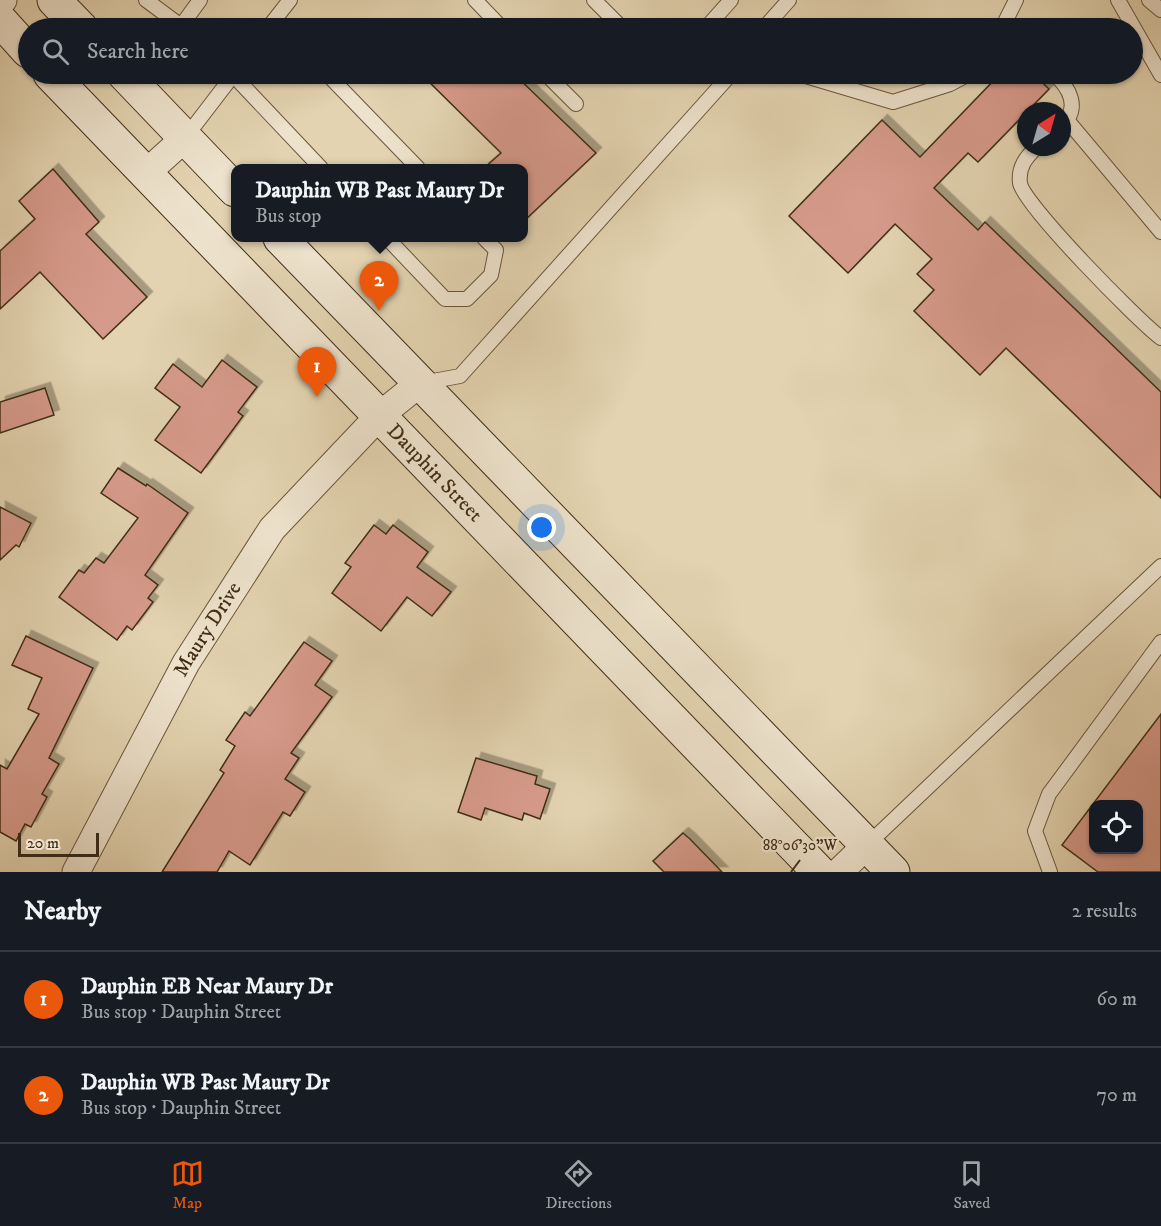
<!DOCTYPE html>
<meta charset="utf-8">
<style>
body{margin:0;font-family:"IM FELL DW Pica",serif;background:#20242c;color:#f1f3f6}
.controls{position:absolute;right:18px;bottom:18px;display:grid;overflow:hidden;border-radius:12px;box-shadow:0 2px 4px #0004}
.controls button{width:54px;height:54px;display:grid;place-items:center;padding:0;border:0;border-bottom:2px solid #363941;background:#171b24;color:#f1f3f6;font:30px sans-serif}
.compass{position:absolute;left:1017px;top:102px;width:54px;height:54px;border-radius:50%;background:#171b24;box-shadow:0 2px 4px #0004;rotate:37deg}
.scale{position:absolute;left:18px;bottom:15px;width:81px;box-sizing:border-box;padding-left:6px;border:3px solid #412d16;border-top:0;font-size:16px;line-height:21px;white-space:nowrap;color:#412d16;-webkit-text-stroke:4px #ede2cc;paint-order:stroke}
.you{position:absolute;left:542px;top:528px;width:21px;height:21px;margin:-15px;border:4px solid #fff;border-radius:50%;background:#1a73e8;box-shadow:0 0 0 9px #1a73e833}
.badge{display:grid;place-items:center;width:39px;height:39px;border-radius:50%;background:#ea580c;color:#fff;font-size:20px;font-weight:700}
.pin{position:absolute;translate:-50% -50px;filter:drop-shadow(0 2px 3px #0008)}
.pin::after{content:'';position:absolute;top:32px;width:21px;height:18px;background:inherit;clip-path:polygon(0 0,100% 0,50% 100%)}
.popup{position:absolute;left:231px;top:164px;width:297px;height:78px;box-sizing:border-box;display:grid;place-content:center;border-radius:12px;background:#171b24;filter:drop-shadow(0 2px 4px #0005);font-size:20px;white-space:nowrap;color:#9ea1a6}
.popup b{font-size:22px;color:#f1f3f6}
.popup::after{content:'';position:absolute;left:50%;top:100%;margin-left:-12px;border:12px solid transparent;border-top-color:#171b24}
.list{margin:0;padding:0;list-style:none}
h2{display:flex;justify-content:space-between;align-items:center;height:78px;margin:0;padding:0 24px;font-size:26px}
h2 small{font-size:20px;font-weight:400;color:#9ea1a6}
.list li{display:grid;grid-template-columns:39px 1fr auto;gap:18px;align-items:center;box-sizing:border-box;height:96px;padding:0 24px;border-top:2px solid #363941}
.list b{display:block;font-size:22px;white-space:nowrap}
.list p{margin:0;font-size:20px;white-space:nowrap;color:#9ea1a6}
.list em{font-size:20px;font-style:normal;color:#9ea1a6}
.icon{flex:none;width:33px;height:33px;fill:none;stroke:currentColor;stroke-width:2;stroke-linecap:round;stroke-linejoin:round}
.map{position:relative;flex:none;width:1161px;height:872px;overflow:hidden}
.search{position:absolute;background:#171b24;box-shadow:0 2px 4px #0004;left:18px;right:18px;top:18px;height:66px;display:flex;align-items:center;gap:15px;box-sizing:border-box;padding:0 21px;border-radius:33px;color:#9ea1a6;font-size:22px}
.sheet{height:270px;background:#171b24}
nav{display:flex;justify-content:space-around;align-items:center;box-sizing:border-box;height:84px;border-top:2px solid #363941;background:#171b24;font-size:16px;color:#9ea1a6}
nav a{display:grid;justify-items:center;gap:3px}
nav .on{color:#ea580c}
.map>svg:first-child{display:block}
.building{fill:#d69a8a;stroke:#412d16;stroke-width:1.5;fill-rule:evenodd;filter:url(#shadow)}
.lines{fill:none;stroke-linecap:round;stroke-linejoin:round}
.service-casing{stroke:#6a563c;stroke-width:16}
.minor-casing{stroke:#6a563c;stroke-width:29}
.secondary-casing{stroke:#412d16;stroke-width:35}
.service{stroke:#ede2cc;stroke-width:14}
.minor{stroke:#ede2cc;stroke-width:27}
.secondary{stroke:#ede2cc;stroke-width:33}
.ticks{fill:none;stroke:#412d16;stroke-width:2}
.labels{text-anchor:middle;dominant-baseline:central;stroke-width:4.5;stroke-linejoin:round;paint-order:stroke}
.street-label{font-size:21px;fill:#412d16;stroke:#ede2cc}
.ticks-label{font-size:15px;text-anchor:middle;fill:#412d16;stroke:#ede2cc;stroke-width:4.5;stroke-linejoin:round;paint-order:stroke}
</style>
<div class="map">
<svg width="1161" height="872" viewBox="0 0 1161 872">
<defs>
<filter id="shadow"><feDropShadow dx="5.5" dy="-5.5" stdDeviation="0" flood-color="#0004"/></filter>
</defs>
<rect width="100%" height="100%" fill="#e3d3b0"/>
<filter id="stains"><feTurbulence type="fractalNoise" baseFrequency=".00333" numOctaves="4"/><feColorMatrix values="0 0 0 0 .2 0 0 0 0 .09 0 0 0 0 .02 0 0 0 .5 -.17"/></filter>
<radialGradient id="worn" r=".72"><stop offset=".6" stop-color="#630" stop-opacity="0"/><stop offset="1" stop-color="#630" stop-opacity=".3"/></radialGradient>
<!-- building -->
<g class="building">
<path d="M421,74H514L596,153L523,222V168H484L501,153Z"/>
<path d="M1000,74H1033L1049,89L978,162L968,153L934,188L978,230L985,222L1161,392V498L1006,348L980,375L914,311L934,290L917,274L932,259L895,224L848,273L789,216L882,120L920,157Z"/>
<path d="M53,169L99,222L86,234L147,297L103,339L40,272L0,309V251L35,219L19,201Z"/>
<path d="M222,360L257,387L238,412L243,416L201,473L155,440L180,407L155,388L173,364L202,387Z"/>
<path d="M45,388L54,415L0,433V402Z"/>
<path d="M118,468L146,486L147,484L188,513L145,575L158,585L148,598L153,602L132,630L127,626L117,640L59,597L79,570L84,573L96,558L104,563L138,518L101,493Z"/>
<path d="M0,507L31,523L19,547L16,545L0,560Z"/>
<path d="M374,525L386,534L393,525L428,552L417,567L451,592L432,616L407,597L381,631L332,593L351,567L345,563Z"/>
<path d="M26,636L93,668L49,758L59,764L42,794L47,797L31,827L25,824L16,841L0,832V765L7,769L39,714L28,709L42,678L12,665Z"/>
<path d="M304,642L332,661L315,685L332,697L291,753L299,758L285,779L305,792L290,816L283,812L250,865L229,851L217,872H162L224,773L220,770L235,746L226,740L245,712L250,716Z"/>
<path d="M1161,714V872H1098L1062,845ZM1094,804H1138V849H1094Z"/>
<path d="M476,758L537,776L535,784L550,789L540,819L524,813L522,820L485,808L481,820L458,812Z"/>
<path d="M683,833L690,839L722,872H664L653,861Z"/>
</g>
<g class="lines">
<defs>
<g id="service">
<path d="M146,0L181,26L200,0"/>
<path d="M475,0L502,28"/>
<path d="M594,0L622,28"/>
<path d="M1118,0L1161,75"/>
<path d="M1149,0L1161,10"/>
<path d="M268,28L290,0"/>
<path d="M706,28L731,0"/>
<path d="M764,28L789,0"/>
<path d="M1002,28L1016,0"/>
<path d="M327,74L418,168"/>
<path d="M546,74L576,104"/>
<path d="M799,74L893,102L950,84L969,74"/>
<path d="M1054,74C1069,87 1081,108 1062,125"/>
<path d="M233,75L321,168"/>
<path d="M1067,120L1161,232"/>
<path d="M185,138L234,74"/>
<path d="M1037,147C1026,157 1018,167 1020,183C1023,204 1139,322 1161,338"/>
<path d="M387,238L445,299H467L491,275L496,250L484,238"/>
<path d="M422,383L460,376L731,74"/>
<path d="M867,845L1161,566"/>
<path d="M1050,872L1035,831L1049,794L1161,642"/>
</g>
<g id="minor">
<path d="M0,3L3,0"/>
<path d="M145,174L185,138"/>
<path id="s1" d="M76,872L186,663L272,529L379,416L420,383"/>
<path d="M839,872L867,845"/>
</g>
<g id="secondary">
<path d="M54,0L81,28"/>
<path d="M0,20L28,51"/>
<path id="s2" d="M50,74L819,872"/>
<path d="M124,74L235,190"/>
<path d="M280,238L893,872"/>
</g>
</defs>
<!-- service casing -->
<use href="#service" class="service-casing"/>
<!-- minor casing -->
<use href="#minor" class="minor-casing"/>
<!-- secondary casing -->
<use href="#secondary" class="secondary-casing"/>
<!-- service -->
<use href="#service" class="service"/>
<!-- minor -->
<use href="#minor" class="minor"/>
<!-- secondary -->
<use href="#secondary" class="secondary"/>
</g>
<!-- ticks -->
<path class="ticks" d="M791,872L800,860"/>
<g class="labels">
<!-- street labels -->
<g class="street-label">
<text stroke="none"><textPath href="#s2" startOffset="554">Dauphin Street</textPath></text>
<text stroke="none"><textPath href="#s1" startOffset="276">Maury Drive</textPath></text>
</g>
</g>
<g class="ticks-label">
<text x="800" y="850">88°06'30"W</text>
</g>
<rect width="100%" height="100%" filter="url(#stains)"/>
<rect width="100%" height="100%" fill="url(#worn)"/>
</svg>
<div class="controls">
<button><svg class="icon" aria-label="locate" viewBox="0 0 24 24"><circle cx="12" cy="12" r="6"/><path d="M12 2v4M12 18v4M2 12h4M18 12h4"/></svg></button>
</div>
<svg class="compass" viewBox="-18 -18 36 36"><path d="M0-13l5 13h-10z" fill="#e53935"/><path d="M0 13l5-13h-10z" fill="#9ea1a6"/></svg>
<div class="scale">20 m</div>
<div class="you"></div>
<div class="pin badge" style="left:317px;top:397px">1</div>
<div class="pin badge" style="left:379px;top:311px">2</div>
<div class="popup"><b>Dauphin WB Past Maury Dr</b>Bus stop</div>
<div class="search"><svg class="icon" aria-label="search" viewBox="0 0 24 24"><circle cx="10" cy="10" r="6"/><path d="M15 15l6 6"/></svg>Search here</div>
</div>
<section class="sheet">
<h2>Nearby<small>2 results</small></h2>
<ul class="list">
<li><span class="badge">1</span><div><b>Dauphin EB Near Maury Dr</b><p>Bus stop · Dauphin Street</p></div><em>60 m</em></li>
<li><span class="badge">2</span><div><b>Dauphin WB Past Maury Dr</b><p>Bus stop · Dauphin Street</p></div><em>70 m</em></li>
</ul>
</section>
<nav>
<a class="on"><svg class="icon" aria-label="map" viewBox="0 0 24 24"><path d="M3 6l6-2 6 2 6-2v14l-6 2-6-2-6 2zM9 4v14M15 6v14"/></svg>Map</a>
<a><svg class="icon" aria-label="directions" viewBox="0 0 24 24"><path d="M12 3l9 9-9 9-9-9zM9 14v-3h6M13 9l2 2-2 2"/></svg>Directions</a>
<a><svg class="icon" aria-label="saved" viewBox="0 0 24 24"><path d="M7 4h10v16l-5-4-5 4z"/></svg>Saved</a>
</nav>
